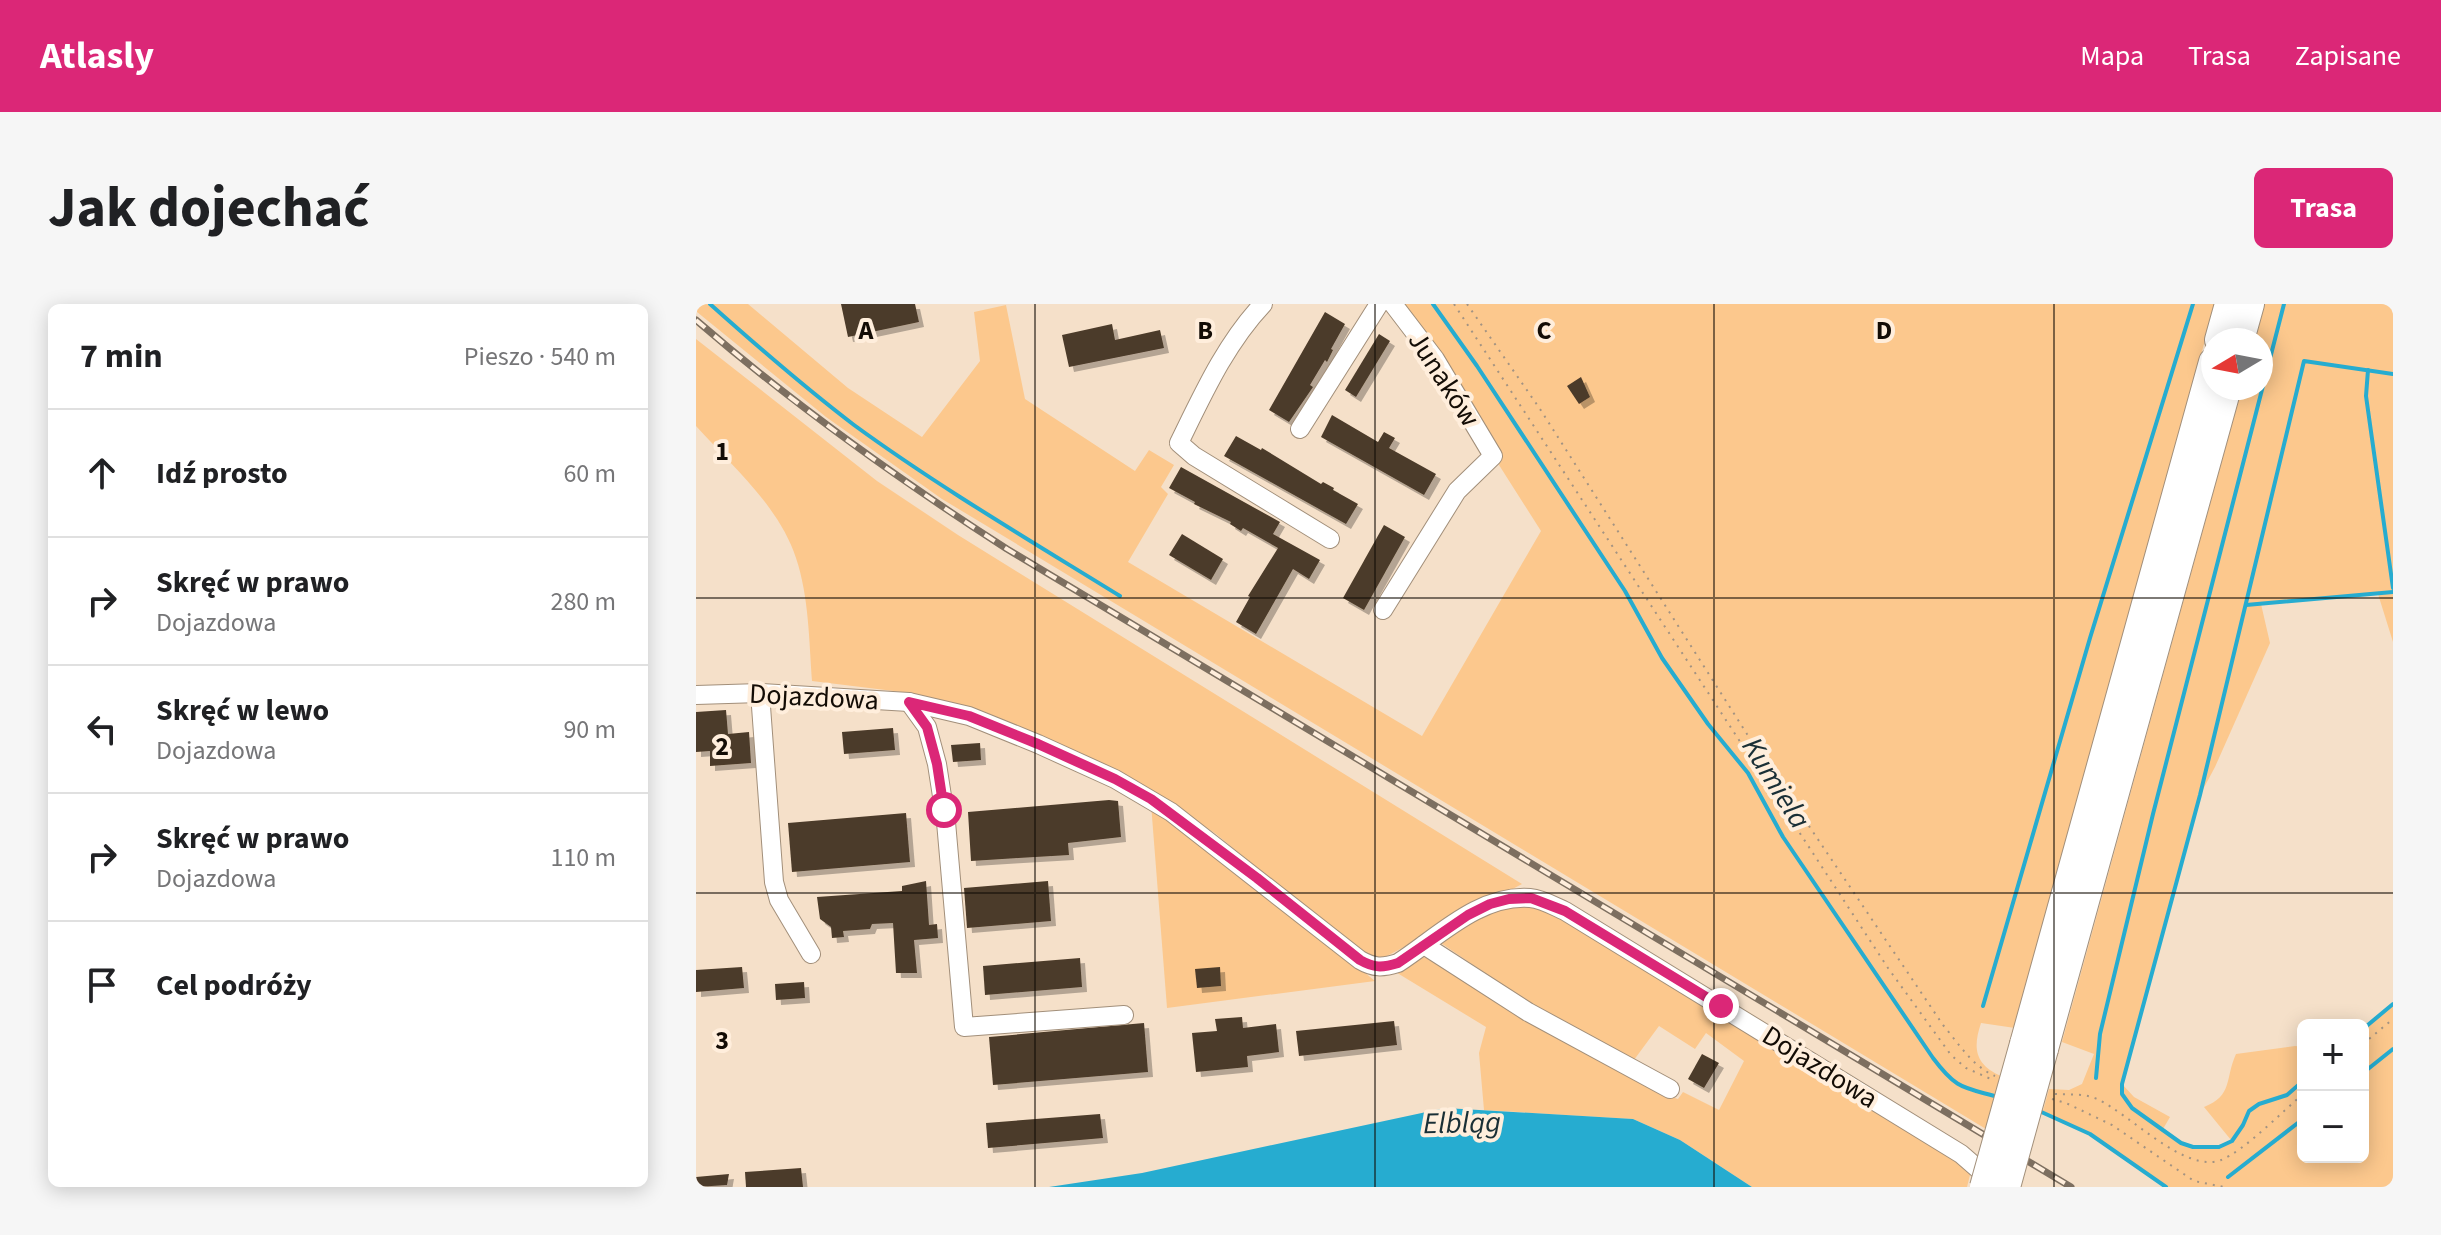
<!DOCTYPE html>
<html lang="pl">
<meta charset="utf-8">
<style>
body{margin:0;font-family:"Source Sans 3",sans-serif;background:#f6f6f6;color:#202124}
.controls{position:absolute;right:24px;bottom:24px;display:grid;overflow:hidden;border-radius:12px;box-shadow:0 4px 20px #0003}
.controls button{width:72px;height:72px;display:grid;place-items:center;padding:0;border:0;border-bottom:2px solid #e0e0e0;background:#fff;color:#202124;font:40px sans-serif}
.compass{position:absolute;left:1505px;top:24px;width:72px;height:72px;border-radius:50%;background:#fff;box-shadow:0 4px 20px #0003;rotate:260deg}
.stop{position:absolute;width:24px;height:24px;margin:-18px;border:6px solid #db2777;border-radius:50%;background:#fff}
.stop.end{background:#db2777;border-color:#fff;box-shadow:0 2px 8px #0008}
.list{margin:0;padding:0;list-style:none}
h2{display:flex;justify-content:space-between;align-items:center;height:104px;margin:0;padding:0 32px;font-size:34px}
h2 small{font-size:26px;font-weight:400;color:#757577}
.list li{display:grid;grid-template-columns:52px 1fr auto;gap:24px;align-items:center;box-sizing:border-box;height:128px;padding:0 32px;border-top:2px solid #e0e0e0}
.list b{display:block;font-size:30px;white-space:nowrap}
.list p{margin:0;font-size:26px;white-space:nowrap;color:#757577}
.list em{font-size:26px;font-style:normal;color:#757577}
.icon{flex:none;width:44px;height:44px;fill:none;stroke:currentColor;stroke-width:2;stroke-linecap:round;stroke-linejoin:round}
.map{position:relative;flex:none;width:1697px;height:883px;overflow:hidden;border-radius:12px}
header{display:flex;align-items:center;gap:48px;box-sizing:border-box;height:112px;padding:0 40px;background:#db2777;color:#fff}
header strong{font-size:38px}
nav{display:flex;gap:44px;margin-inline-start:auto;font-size:28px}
.intro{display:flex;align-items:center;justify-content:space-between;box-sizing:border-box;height:192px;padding:0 48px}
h1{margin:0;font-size:56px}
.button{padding:20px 36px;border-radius:12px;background:#db2777;color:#fff;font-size:28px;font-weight:700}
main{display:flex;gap:48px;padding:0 48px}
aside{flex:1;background:#fff;border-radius:12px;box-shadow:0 4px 20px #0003}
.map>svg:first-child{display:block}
.green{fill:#fcc88d}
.water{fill:#26acd0}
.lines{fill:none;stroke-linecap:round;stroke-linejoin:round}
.stream{stroke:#26acd0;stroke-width:4}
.building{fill:#4c3b29;filter:url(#shadow)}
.minor-casing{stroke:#a28f7a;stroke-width:20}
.highway-casing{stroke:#a28f7a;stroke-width:30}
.path{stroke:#a39382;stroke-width:2;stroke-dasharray:2 6;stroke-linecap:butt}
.minor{stroke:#fff;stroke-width:18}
.highway{stroke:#fff;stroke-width:28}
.rail-casing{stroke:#7d6f60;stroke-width:7}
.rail{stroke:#ffeedc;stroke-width:4;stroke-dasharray:12;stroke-linecap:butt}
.highway-bridge-casing{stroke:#a28f7a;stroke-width:30;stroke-linecap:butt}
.highway-bridge{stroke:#fff;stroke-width:28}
.route{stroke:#db2777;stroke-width:10}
.grid{fill:none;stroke:#130c05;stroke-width:2;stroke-opacity:0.55}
.labels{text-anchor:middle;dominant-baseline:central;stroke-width:8;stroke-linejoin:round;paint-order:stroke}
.street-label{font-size:28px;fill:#130c05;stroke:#ffeedc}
.water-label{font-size:30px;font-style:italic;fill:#1a2f36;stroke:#ffeedc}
.grid-label{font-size:26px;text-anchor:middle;font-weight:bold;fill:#130c05;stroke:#ffeedc;stroke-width:8;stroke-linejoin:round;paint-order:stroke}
</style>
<header>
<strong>Atlasly</strong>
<nav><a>Mapa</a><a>Trasa</a><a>Zapisane</a></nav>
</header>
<div class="intro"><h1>Jak dojechać</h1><a class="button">Trasa</a></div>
<main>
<aside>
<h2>7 min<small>Pieszo · 540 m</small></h2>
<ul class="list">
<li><svg class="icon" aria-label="ahead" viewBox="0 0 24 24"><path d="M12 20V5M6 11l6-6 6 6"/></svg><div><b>Idź prosto</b></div><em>60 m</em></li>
<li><svg class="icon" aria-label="right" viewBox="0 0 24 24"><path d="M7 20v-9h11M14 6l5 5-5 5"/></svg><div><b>Skręć w prawo</b><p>Dojazdowa</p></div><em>280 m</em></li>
<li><svg class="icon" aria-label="left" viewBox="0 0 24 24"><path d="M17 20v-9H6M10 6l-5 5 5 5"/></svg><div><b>Skręć w lewo</b><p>Dojazdowa</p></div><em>90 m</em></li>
<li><svg class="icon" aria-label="right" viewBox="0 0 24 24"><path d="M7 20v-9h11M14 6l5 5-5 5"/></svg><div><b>Skręć w prawo</b><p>Dojazdowa</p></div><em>110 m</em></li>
<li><svg class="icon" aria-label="arrive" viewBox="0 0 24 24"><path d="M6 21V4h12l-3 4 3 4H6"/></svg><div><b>Cel podróży</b></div></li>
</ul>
</aside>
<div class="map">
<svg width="1697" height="883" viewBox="0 0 1697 883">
<defs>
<filter id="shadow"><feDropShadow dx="5" dy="5" stdDeviation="0" flood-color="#0004"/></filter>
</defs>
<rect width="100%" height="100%" fill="#f5e0c9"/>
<!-- green -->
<g class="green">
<path d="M0,0H52L152,84L226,133L284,57L278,8L310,1L329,95L439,167L453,146L478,161L465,183L472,190L432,258L726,432L845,227L803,161L805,153L704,0H1519L1319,724L1285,719C1277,743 1278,760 1305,772L1290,825L246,195L130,113L1,8Z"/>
<path d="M1569,0H1697V338L1682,290L1565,300L1574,339L1519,463L1504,491L1426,780L1438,793L1474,813L1467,825C1487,841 1511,850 1535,836L1508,803C1537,792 1529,774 1540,750L1599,742L1607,743V853H1667V725L1697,700V883H1470L1394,830L1347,807L1353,785L1373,786L1386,780L1398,750L1366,738L1546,84H1565V36H1559Z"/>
<path d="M0,35L181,177L262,231L826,580L676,660L520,530L468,495L214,389L116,377C113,337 113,293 100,254C83,202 36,162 0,122Z"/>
<path d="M455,500L503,533L679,677L471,704Z"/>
<path d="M845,600L1276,863L1271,883H1056L984,836L937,815L788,806L783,749L790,723L698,667L725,653L739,655L871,737L962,789L982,795L987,788L1023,806L1048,757L1010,729L999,745L963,722L935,760L858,716L742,637L799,601Z"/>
</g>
<!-- water -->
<path class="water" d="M749,804L937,815L984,836L1056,883H353L446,869Z"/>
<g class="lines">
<!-- stream -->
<g class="stream">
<path d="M14,0C61,42 108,83 158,121C243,183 335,237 424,292"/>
<path d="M737,0L781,62L929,287L966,354L1012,420L1052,469L1087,533L1237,754C1261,786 1267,783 1302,793"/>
<path d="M1672,66L1670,92L1697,284"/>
<path d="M1550,301L1697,288"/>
<path d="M1287,702L1394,334L1497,0"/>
<path d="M1667,725L1697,700"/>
<path d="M1667,769L1697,745"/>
<path d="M1400,774L1404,730L1457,510L1588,0"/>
<path d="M1607,777L1591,791L1563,800L1553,807L1547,821L1536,837L1523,843H1497L1485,839L1436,804L1426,790V780L1504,491L1608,57L1697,70"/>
<path d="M1341,806L1394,830L1470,883"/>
<path d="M1532,873L1607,815"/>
</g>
</g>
<!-- building -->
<g class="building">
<path d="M145,0H219L223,18L152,33Z"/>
<path d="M629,8L649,20L635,45L637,46L631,58L629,56L614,81L617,83L593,118L573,106Z"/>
<path d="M416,20L419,36L464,26L468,44L373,63L366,31Z"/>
<path d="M683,30L694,37L660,93L649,86Z"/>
<path d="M885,73L894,93L883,100L871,82Z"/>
<path d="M636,111L682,138L688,128L699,134L693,144L740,170L728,191L625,133Z"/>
<path d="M540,132L565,146L566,144L625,180L627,178L638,184L637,186L662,200L650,220L528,152Z"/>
<path d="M485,163L584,218L577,230L624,256L613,275L597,265L560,330L540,318L554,293L552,292L582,244L547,224L545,227L534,220L535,218L498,200L499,198L473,184Z"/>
<path d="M688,221L709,233L668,306L647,294Z"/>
<path d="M486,230L527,255L515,276L473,251Z"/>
<path d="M30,406L32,430L53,428L55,459L14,462V447L0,448V408Z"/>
<path d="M197,424L199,446L148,450L146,428Z"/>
<path d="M284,439L285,456L257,458L255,441Z"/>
<path d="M413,496L422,497L425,533L372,539L373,551L275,557L272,508Z"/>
<path d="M210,509L214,558L96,568L92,519Z"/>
<path d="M230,577L233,621L241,620L242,634L218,636L221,669H200L197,619L176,620L174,625L147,627L148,633L136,634L135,623L124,615L121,593L206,587V582Z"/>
<path d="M352,577L355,617L271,624L268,584Z"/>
<path d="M384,654L386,683L289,691L287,662Z"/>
<path d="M46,663L48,684L0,688V666Z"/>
<path d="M524,663L525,682L501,684L499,665Z"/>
<path d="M108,678L109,694L80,696L79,680Z"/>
<path d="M546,713L547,724L580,720L583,748L551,752L552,763L500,768L496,729L521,727L519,715Z"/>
<path d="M698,717L701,741L603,752L600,727Z"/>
<path d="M448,719L452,768L297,781L293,733Z"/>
<path d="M1006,750L1023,759L1008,784L992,775Z"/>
<path d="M404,810L407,834L292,844L290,819Z"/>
<path d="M105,864L107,883H50L49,868Z"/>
<path d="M33,870L31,881L0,883V873Z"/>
</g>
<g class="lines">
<defs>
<g id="minor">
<path d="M567,0C530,39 507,90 483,139L498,152L634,235"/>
<path d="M604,125L683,0"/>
<path d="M687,306L761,187L797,152L739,55L697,0"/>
<path d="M64,389L78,578L83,596L115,650"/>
<path d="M0,391L64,389L213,398L273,412L342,440L419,475L475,508L664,656C678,664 686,664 702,659C741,634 783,590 834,594C846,595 858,602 869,607L1265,850L1296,877"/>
<path d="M213,398L231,423L241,460L250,518L268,723L428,711"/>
<path d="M728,641L832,708L974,785"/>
</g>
<g id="highway">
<path d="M1523,36L1533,0"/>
<path d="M1544,36L1554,0"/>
<path d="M1328,740L1517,58"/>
<path d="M1348,745L1531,84"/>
</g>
</defs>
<!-- minor casing -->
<use href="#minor" class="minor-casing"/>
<!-- highway casing -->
<use href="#highway" class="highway-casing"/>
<!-- path -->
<g class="path">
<path d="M758,0L1192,664L1255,751L1270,764L1297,776"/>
<path d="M771,0L844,105L1051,430L1247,721C1263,740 1276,762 1299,772"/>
<path d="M1667,740L1697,715"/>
<path d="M1359,790C1373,791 1388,789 1401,795C1434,810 1489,870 1525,856C1548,847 1586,808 1607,790"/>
<path d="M1356,795L1370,799L1416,821L1498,877L1528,883"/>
</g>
<!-- minor -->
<use href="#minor" class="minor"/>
<!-- highway -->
<use href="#highway" class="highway"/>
<defs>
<path id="rail" d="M0,16C98,101 202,175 311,245L1375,883"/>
</defs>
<!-- rail casing -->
<use href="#rail" class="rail-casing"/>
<!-- rail -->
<use href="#rail" class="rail"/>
<defs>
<g id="highway-bridge">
<path d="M1288,883L1328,740"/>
<path d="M1310,883L1348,745"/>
</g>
</defs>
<!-- highway-bridge casing -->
<use href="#highway-bridge" class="highway-bridge-casing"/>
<!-- highway-bridge -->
<use href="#highway-bridge" class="highway-bridge"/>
</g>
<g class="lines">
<!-- route -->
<path class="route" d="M248,506L241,460L231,423L213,398L273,412L342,440L419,475L455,495L561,574L664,656C678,664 686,664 702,659L772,611L794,600L813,595L835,594L869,607L1025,702"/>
</g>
<!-- grid -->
<path class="grid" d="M339,0V883M679,0V883M1018,0V883M1358,0V883M0,294H1697M0,589H1697"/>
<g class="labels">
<!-- street labels -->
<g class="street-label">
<text transform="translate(748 75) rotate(57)">Junaków</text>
<text transform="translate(118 393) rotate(3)">Dojazdowa</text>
<text transform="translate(1124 763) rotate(32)">Dojazdowa</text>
</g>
<!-- water labels -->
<g class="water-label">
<text transform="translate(1080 479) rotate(58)">Kumiela</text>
<text transform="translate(766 819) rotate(-1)">Elbląg</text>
</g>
</g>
<g class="grid-label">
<text x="170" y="35">A</text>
<text x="509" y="35">B</text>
<text x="848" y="35">C</text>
<text x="1188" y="35">D</text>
<text x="26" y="156">1</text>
<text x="26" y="451">2</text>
<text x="26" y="745">3</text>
</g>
</svg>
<div class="controls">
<button>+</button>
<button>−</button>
</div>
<svg class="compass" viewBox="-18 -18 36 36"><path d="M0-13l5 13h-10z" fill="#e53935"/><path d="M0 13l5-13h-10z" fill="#757577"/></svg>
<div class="stop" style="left:248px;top:506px"></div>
<div class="stop end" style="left:1025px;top:702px"></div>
</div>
</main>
